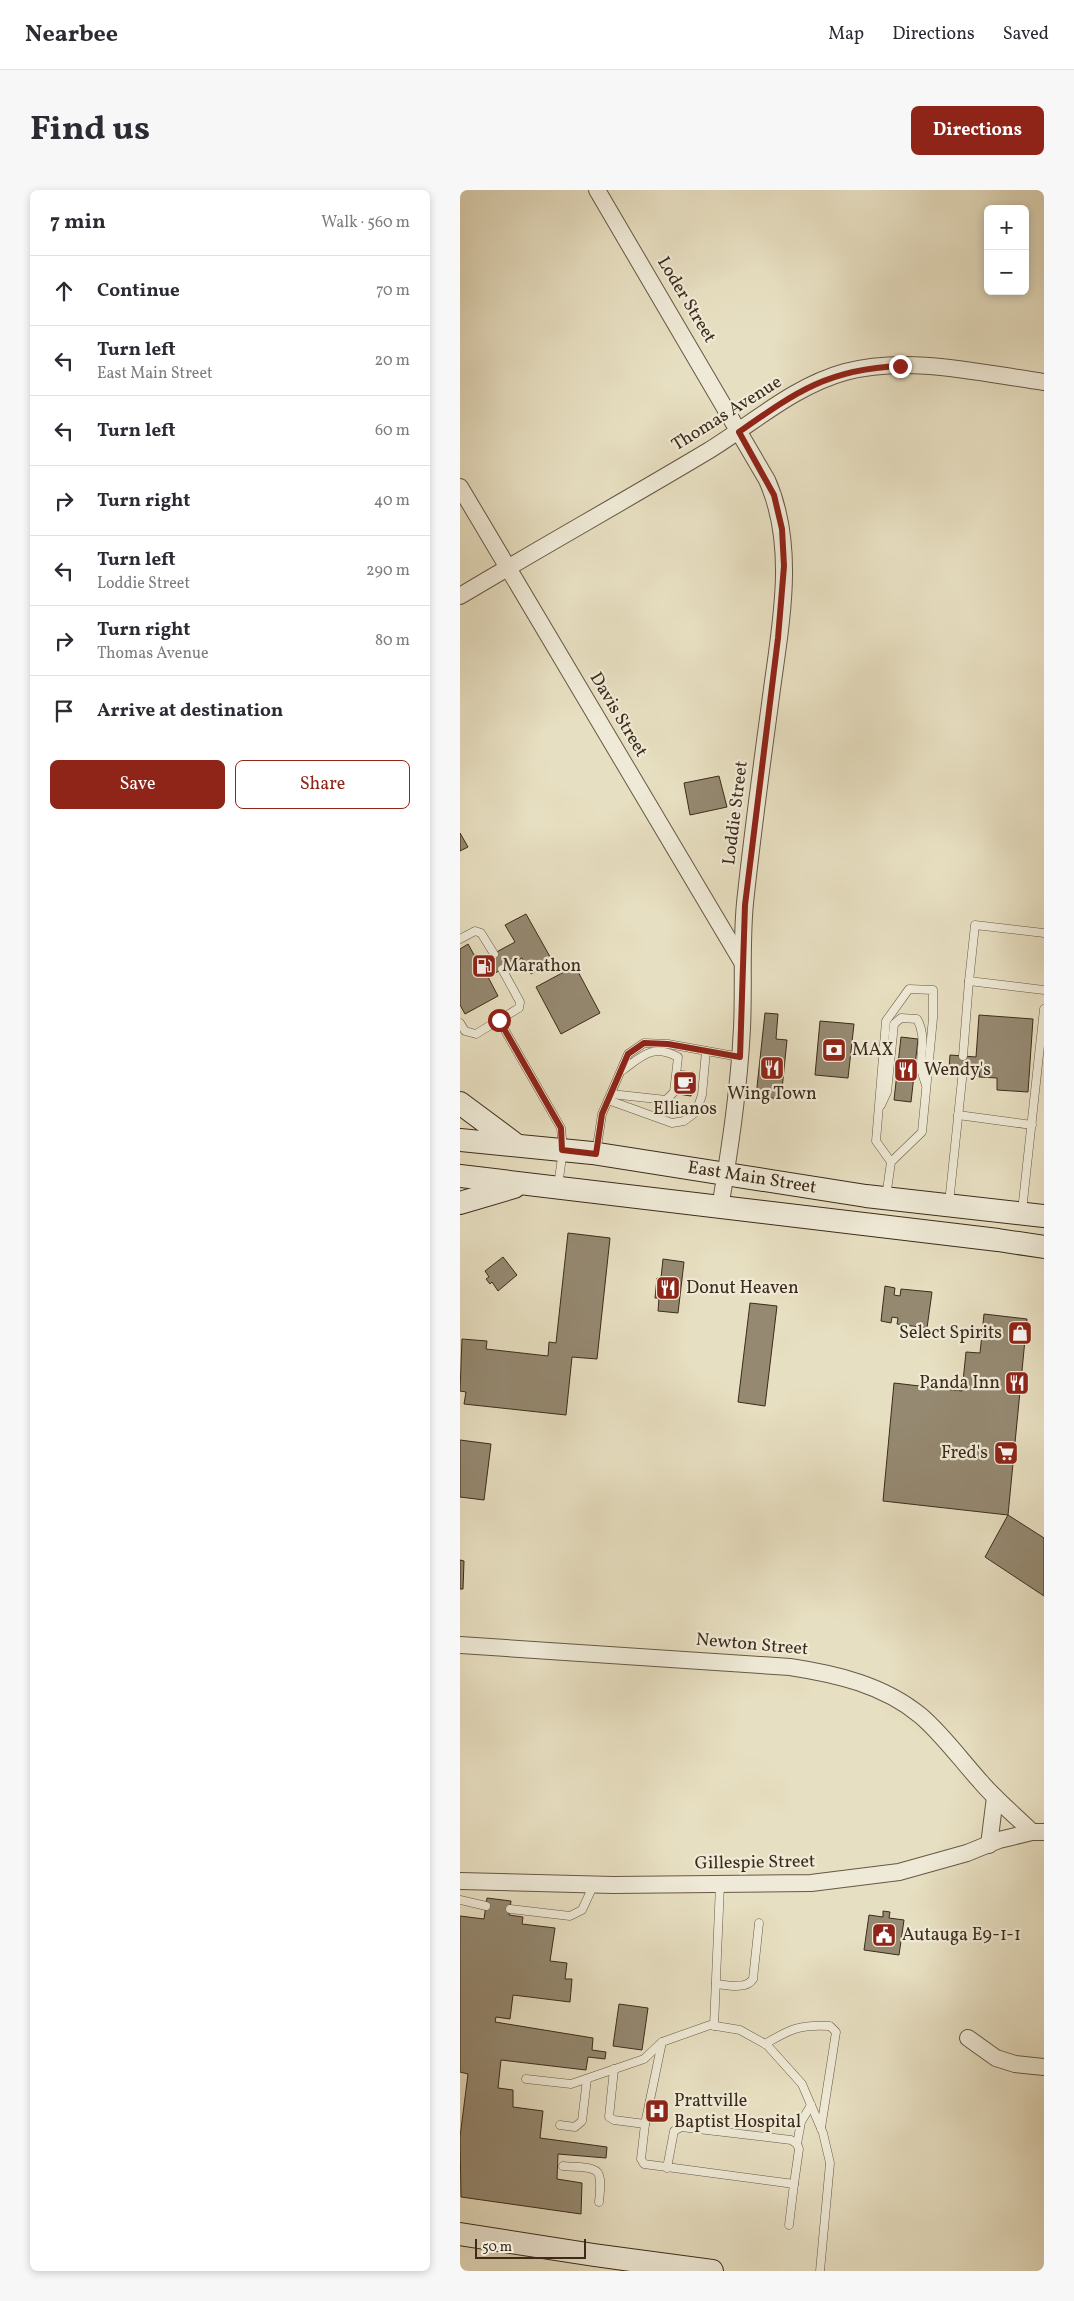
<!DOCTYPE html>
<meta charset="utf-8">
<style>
body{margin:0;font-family:Vollkorn,serif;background:#f7f7f7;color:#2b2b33}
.controls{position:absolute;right:15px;top:15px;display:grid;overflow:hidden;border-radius:8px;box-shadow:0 2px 8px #0003}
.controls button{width:45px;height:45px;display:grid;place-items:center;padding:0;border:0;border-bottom:1px solid #e1e1e2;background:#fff;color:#2b2b33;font:25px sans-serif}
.scale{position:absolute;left:15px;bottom:12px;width:111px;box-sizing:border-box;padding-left:5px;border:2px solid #3c2b1a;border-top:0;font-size:14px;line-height:18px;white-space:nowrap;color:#3c2b1a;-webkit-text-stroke:4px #efead7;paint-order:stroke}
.stop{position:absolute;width:15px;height:15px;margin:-11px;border:4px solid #8f2418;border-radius:50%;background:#fff}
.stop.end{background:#8f2418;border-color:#fff;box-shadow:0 1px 5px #0008}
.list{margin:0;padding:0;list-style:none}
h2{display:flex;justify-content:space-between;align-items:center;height:65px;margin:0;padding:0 20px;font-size:21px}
h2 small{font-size:16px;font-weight:400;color:#7c7c81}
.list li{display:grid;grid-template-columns:32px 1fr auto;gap:15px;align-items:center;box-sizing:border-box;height:70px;padding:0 20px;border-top:1px solid #e1e1e2}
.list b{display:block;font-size:19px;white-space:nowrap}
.list p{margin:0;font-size:16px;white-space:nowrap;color:#7c7c81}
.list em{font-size:16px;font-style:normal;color:#7c7c81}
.actions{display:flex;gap:10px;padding:15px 20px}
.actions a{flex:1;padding:11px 0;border:1px solid #8f2418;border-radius:8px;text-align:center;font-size:18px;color:#8f2418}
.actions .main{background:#8f2418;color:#fff}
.icon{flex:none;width:28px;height:28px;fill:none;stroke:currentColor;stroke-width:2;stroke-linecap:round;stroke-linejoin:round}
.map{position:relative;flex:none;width:584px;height:2081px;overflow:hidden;border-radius:8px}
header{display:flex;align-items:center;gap:30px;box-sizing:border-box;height:70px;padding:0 25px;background:#fff;border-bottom:1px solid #e1e1e2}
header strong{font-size:24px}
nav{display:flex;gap:28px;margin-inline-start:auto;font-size:18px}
.intro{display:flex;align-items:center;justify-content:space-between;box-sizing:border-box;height:120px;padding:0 30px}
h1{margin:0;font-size:35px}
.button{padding:12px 22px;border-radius:8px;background:#8f2418;color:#fff;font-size:18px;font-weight:700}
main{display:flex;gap:30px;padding:0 30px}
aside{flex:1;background:#fff;border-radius:8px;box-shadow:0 2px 8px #0003}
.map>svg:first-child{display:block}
.building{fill:#958971;stroke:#3c2b1a}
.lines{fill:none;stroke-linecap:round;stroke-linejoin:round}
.lane-casing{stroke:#675844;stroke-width:9}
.street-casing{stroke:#675844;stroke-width:18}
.secondary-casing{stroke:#3c2b1a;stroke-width:24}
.lane{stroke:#efead7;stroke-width:8}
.street{stroke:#efead7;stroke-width:16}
.secondary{stroke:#efead7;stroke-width:22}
.route{stroke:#8f2418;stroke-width:6}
.labels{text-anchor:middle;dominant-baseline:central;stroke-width:4.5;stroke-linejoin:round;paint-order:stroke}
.street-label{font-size:18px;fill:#3c2b1a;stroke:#efead7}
.poi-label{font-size:18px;fill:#3c2b1a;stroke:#efead7;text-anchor:start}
</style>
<header>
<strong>Nearbee</strong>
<nav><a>Map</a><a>Directions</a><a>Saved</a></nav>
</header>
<div class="intro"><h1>Find us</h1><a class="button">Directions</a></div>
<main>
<aside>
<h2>7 min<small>Walk · 560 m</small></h2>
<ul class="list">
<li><svg class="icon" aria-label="ahead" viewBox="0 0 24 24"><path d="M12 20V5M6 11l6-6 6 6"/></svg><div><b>Continue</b></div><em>70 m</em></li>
<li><svg class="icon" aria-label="left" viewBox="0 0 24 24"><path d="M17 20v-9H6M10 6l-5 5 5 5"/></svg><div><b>Turn left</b><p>East Main Street</p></div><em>20 m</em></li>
<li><svg class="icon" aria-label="left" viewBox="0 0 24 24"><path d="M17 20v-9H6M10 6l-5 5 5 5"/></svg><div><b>Turn left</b></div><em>60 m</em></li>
<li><svg class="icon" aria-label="right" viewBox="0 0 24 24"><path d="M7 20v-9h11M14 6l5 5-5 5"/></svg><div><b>Turn right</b></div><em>40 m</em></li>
<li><svg class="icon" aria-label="left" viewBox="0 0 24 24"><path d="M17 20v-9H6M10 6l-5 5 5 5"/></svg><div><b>Turn left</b><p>Loddie Street</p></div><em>290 m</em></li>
<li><svg class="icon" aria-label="right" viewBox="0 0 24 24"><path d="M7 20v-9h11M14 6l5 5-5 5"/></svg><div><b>Turn right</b><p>Thomas Avenue</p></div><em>80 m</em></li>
<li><svg class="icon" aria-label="arrive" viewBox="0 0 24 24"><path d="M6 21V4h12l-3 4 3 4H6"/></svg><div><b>Arrive at destination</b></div></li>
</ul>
<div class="actions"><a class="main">Save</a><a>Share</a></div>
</aside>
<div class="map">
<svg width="584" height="2081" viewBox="0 0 584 2081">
<rect width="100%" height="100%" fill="#e7dfc1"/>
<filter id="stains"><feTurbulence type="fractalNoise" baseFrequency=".004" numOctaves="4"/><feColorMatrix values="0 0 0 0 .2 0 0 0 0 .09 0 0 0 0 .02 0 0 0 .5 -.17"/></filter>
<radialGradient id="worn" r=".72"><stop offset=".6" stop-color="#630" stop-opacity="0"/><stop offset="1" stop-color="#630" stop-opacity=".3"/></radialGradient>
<!-- building -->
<g class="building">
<path d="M259,586L267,617L230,625L224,593Z"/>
<path d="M0,643L8,657L0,661Z"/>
<path d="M66,724L93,772L71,784L62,768L28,787L38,806L5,824L0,815V759L8,754L18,772L55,752L45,735Z"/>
<path d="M115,776L140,823L101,844L76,797Z"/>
<path d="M305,823L318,824L316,849L327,850L321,909L296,906Z"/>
<path d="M519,825L573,829L568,902L537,900V888L519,887L520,881L489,879L490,865L516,867Z"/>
<path d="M360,831L394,834L388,888L355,885Z"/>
<path d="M441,847L458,849L451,912L434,910Z"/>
<path d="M221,881L233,882L231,906L218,904Z"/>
<path d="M108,1043L150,1048L137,1169L112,1167L106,1225L4,1214L6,1202L0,1201L2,1149L27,1151L26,1159L88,1166L89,1152L96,1153Z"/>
<path d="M43,1067L57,1085L38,1101L32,1092L30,1094L26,1089L29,1087L25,1081Z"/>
<path d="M203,1069L224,1072L218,1123L198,1121L199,1108H195L197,1088H201Z"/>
<path d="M425,1096L435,1098L434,1105L440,1106L441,1099L472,1102L467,1138L437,1134L438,1128L432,1127L431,1133L421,1131Z"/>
<path d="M290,1113L317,1116L305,1216L278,1212Z"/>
<path d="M524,1124L567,1129L548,1325L423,1311L434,1193L502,1201L506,1162L520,1163Z"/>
<path d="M0,1250L31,1254L24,1310L0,1307Z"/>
<path d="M548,1325L584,1348V1406L525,1367Z"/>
<path d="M0,1370L4,1371L3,1399H0Z"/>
<path d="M27,1708L51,1711L49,1725L63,1727L62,1734L95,1738L90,1771L107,1773L105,1789H112L110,1812L53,1805L50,1829L36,1827L35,1832L133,1848L132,1860L146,1862L145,1869L128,1867L126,1880L41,1870L38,1898L53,1900V1917L83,1921L80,1948L147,1957L146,1968L98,1964L97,1989L122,1993L121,2024L1,2007L0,1947L8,1884L0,1882V1726L24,1729Z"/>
<path d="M423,1721L430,1722L429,1728L444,1730L439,1765L404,1760L409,1725L423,1727Z"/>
<path d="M159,1814L188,1818L182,1860L153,1856Z"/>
</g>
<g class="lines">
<defs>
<g id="lane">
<path d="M584,743L515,735L509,791L584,800"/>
<path d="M0,749L15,741L21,743L34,764"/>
<path d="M39,830L59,818L60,812L42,779"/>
<path d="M0,833L5,841L16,844L39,830L101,938L103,960L98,996"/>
<path d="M503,866L509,791"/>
<path d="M151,904L206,910L214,902L218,867C193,854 183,865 163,880"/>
<path d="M148,910L212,933L224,931L236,922L242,905L246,861"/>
<path d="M421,915L427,902L434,834L441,828L457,829C466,845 461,858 461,875C461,882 464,889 466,895"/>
<path d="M498,925L572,935"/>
<path d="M136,963L142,924L168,864L184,853L208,854L280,867"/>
<path d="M426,1007L431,972L462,942L473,828V800L449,799L426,831L416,951L431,972"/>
<path d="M489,1013L503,880"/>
<path d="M562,1021L584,819"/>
<path d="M0,1710L26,1716"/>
<path d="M50,1719L110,1726L122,1720L134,1694"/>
<path d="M256,1794C267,1795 286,1800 293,1789L299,1733"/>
<path d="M254,1836L260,1695"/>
<path d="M305,1854C330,1839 341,1834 370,1836L376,1842L361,1938"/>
<path d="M154,1879L149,1927L154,1930L185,1934L202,1852"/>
<path d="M66,1889L111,1894L184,1869L202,1852L250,1835L280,1840L307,1855L342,1894L363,1943L370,1973L360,2081"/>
<path d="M185,1934L181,1969L184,1974L334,1994L339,1959L337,1954L331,1950L221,1937L214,1941L207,1978"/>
<path d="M100,1935L115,1937L122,1931L127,1889"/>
<path d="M337,1954L341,1932L351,1915"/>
<path d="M103,1976C139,1979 143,1974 139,2012"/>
<path d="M329,2035L334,1994"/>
</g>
<g id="street">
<path d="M137,0L307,290C338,360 319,441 310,514C301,580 292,647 285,713C281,755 284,796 282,838C279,899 270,958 260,1018"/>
<path d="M0,297L282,772"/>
<path d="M0,406C82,357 166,310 248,261C292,234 334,196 385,182C449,165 520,183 584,192"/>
<path d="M0,1455L330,1477C376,1484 424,1495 461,1526C483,1545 501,1570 520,1591C536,1610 555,1625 572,1642"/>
<path d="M529,1655L535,1607"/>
<path d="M0,1691L153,1695L351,1693L439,1682L507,1663L539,1650L572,1642H584"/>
<path d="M508,1848L536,1868L555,1874L584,1877"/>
</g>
<g id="secondary">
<path d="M0,913L55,954"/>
<path d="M0,950L132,963L406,1006L584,1026"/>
<path d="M0,986L538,1050L584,1057"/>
<path d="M0,1013L54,997"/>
<path d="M0,2044L134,2065L252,2081"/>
</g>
</defs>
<!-- lane casing -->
<use href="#lane" class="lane-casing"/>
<!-- street casing -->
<use href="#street" class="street-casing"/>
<!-- secondary casing -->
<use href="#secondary" class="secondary-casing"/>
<!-- lane -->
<use href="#lane" class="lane"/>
<!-- street -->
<use href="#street" class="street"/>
<!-- secondary -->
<use href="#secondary" class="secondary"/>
</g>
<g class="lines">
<!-- route -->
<path class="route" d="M39,830L101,938L102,960L136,964L142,924L168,864L184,853L208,854L280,867L285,715L318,448L324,376L322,339L314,305L279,242C336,202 368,179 440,176"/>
</g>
<!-- icons -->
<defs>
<symbol id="fuel-square" viewBox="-11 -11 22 22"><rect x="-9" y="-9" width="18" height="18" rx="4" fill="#8f2418" stroke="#efead7"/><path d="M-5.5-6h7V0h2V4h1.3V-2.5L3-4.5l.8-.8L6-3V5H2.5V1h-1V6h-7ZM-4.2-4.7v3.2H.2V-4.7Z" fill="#fff"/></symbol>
<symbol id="bank-square" viewBox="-11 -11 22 22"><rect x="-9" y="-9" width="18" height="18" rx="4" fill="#8f2418" stroke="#efead7"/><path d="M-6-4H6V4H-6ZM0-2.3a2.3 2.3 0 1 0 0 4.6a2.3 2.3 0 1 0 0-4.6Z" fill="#fff"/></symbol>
<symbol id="restaurant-square" viewBox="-11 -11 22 22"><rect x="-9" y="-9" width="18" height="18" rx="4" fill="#8f2418" stroke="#efead7"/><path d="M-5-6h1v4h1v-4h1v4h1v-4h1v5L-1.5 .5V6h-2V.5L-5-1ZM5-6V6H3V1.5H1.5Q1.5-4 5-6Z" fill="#fff"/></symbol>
<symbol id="cafe-square" viewBox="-11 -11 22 22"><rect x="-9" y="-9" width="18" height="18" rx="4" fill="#8f2418" stroke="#efead7"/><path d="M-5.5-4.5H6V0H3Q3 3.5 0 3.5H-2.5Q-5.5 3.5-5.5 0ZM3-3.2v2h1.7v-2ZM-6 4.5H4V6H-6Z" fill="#fff"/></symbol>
<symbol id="shop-square" viewBox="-11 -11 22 22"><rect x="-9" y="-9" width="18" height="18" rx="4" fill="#8f2418" stroke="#efead7"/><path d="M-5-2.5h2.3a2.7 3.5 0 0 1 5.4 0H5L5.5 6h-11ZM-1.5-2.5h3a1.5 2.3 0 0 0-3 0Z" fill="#fff"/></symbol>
<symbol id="supermarket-square" viewBox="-11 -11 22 22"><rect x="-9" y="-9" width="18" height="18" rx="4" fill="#8f2418" stroke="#efead7"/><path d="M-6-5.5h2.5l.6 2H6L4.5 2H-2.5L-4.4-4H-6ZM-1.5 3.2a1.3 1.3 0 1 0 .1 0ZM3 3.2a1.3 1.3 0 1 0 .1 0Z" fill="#fff"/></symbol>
<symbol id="civic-square" viewBox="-11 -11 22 22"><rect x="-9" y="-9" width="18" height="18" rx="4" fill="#8f2418" stroke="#efead7"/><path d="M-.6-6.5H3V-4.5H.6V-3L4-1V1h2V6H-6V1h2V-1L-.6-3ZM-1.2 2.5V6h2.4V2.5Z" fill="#fff"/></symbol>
<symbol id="hospital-square" viewBox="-11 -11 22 22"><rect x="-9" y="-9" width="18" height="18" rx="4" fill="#8f2418" stroke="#efead7"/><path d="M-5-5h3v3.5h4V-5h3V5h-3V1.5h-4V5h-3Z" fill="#fff"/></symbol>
</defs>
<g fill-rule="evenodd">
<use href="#fuel-square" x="10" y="762" width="28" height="28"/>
<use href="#bank-square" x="360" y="846" width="28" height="28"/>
<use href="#restaurant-square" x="298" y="864" width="28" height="28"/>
<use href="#restaurant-square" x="432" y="866" width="28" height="28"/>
<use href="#cafe-square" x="211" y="879" width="28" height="28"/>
<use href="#restaurant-square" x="194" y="1084" width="28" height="28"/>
<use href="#shop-square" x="546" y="1129" width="28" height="28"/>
<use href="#restaurant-square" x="543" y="1179" width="28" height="28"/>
<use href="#supermarket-square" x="532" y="1249" width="28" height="28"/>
<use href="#civic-square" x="410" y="1731" width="28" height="28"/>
<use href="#hospital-square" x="183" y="1907" width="28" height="28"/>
</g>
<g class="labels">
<!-- street labels -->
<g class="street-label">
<text transform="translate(226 110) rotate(59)">Loder Street</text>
<text transform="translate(267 224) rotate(-32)">Thomas Avenue</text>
<text transform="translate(158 525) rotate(59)">Davis Street</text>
<text transform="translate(276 623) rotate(-83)">Loddie Street</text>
<text transform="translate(292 988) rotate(9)">East Main Street</text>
<text transform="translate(292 1455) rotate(5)">Newton Street</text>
<text transform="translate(295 1673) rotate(-1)">Gillespie Street</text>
</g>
<!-- poi labels -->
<g class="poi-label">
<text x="42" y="776">Marathon</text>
<text x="392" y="860">MAX</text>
<text x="464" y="880">Wendy's</text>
<text x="312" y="904" text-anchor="middle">Wing Town</text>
<text x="225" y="919" text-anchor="middle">Ellianos</text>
<text x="226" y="1098">Donut Heaven</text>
<text x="542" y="1143" text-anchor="end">Select Spirits</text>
<text x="540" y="1193" text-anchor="end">Panda Inn</text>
<text x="528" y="1263" text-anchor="end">Fred's</text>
<text x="442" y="1745">Autauga E9-1-1</text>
<text x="214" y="1911">Prattville<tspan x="214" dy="21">Baptist Hospital</tspan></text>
</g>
</g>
<rect width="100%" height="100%" filter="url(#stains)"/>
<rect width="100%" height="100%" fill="url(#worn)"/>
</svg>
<div class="controls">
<button>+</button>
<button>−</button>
</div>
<div class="scale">50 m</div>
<div class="stop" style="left:39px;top:830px"></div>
<div class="stop end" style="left:440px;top:176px"></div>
</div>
</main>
